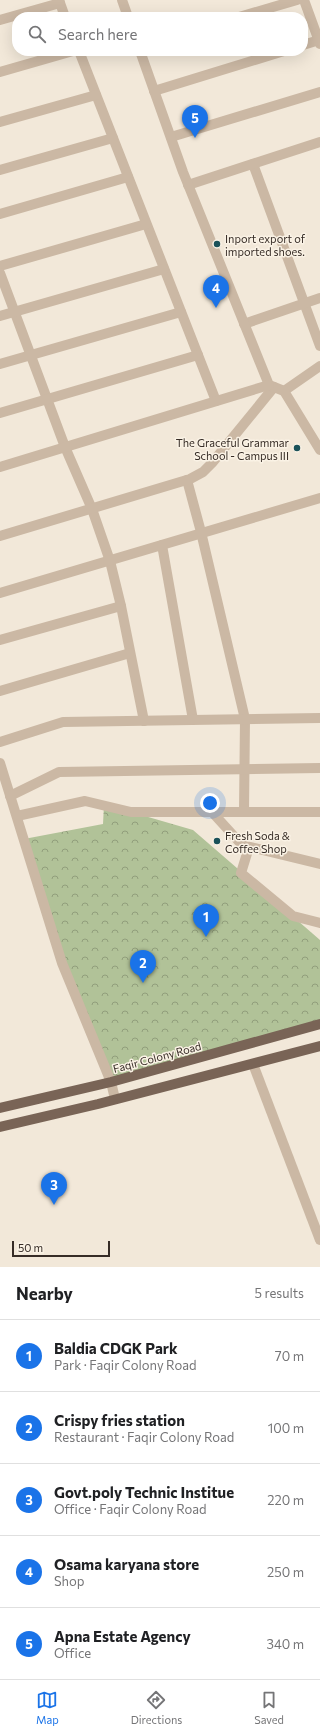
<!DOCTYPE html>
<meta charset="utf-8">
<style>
body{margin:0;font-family:Commissioner,sans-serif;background:#f6f6f6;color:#202124}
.scale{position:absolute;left:12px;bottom:10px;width:98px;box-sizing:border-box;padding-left:4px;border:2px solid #362c26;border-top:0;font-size:11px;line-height:14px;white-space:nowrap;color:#362c26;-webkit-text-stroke:3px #faf2e5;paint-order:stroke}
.you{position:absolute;left:210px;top:803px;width:14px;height:14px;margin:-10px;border:3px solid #fff;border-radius:50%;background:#1a73e8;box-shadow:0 0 0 6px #1a73e833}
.badge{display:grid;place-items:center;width:26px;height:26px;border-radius:50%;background:#1a73e8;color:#fff;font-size:13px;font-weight:700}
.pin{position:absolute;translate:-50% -33px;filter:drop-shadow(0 1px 2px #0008)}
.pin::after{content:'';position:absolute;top:21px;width:14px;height:12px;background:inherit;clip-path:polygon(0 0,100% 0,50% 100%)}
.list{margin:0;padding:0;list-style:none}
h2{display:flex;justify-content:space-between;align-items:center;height:52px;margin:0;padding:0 16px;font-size:17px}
h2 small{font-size:13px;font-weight:400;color:#757577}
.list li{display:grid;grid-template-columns:26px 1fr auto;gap:12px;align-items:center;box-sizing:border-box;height:72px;padding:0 16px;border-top:1px solid #e0e0e0}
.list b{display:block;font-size:15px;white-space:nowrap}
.list p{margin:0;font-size:13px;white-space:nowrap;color:#757577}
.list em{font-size:13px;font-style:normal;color:#757577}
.icon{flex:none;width:22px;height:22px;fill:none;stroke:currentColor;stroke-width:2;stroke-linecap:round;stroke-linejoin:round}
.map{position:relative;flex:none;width:320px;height:1267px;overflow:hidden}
.search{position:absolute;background:#fff;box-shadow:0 4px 16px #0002;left:12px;right:12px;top:12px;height:44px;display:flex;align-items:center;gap:10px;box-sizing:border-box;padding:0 14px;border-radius:16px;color:#757577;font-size:15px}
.sheet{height:412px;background:#fff}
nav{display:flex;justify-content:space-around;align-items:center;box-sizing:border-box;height:56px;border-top:1px solid #e0e0e0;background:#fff;font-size:11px;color:#757577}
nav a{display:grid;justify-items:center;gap:2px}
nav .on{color:#1a73e8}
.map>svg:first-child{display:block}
.park{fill:url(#park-crowns)}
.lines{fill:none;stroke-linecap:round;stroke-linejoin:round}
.minor{stroke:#cbb8a4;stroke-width:10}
.tertiary{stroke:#cbb8a4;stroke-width:10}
.primary{stroke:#796456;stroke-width:10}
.poi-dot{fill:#1a5159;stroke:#faf2e5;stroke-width:1.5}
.labels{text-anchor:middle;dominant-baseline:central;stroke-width:3;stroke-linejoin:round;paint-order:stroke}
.poi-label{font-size:11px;fill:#362c26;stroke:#faf2e5;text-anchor:start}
.street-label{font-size:11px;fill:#362c26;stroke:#faf2e5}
</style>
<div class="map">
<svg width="320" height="1267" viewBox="0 0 320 1267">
<defs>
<pattern id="park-crowns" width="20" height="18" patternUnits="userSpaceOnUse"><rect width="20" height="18" fill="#b1c298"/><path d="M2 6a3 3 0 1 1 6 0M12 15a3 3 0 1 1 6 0" fill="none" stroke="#919e7c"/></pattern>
</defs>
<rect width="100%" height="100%" fill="#f2e8d9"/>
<!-- park -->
<path class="park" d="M104,805L131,812L193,830L320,940V1024L111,1082L62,963L24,839L103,824Z"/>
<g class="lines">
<!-- minor -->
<g class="minor">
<path d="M59,0L65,17"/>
<path d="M304,0L320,44"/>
<path d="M239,17L297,0"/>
<path d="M0,20L60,3"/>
<path d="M303,45L319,40"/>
<path d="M79,51L216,401"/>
<path d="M0,72L73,51"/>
<path d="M154,91L284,51"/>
<path d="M0,122L96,95"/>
<path d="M171,137L320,92"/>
<path d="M253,164L320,346"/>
<path d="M0,170L113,138"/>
<path d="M188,185L320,142"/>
<path d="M0,214L128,177"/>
<path d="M0,266L146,224"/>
<path d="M0,273L65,447L92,509L110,561L121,606L144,721"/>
<path d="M0,316L164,269"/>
<path d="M244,324L320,298"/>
<path d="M0,364L181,312"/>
<path d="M284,391L320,366"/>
<path d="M0,413L198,355"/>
<path d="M187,480L201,532L245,719L244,812"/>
<path d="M0,536L190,479L203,472L212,463L274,387"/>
<path d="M162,545L193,720"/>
<path d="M0,593L320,498"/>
<path d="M0,640L121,606"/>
<path d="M0,691L130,653"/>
<path d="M0,742L63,722L320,718"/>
<path d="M0,763L62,963L111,1082L115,1099"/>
<path d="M10,796L59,772L320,768"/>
<path d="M212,812L242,845L320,864"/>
<path d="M17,816L85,801L131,812H320"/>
<path d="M249,847L241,873L293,916L320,923"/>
<path d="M253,1064L320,1240"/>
</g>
<!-- tertiary -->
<g class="tertiary">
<path d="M122,0L128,17"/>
<path d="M140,51L183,172L269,385L284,391L320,450"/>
<path d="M0,467L269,385"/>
</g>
<!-- primary -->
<g class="primary">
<path d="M0,1108L111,1082L320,1024"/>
<path d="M0,1127L98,1104L320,1046"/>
</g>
</g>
<!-- markers -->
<g class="poi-dot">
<circle cx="217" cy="244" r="4"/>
<circle cx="297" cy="448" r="4"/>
<circle cx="217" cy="841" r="4"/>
</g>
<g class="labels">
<!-- poi labels -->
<g class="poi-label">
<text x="225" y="238">Inport export of<tspan x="225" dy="13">imported shoes.</tspan></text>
<text x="289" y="442" text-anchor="end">The Graceful Grammar<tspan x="289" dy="13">School - Campus III</tspan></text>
<text x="225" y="835">Fresh Soda &amp;<tspan x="225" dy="13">Coffee Shop</tspan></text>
</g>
<!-- street labels -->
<g class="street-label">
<text transform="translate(157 1057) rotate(-15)">Faqir Colony Road</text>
</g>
</g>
</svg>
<div class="scale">50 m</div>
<div class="you"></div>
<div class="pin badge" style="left:206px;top:937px">1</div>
<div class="pin badge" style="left:143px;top:983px">2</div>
<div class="pin badge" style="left:54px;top:1205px">3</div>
<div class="pin badge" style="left:216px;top:308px">4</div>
<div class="pin badge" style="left:195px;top:138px">5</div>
<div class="search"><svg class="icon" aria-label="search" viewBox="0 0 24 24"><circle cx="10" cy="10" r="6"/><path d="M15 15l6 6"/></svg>Search here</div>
</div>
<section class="sheet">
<h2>Nearby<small>5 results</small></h2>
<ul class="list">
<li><span class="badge">1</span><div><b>Baldia CDGK Park</b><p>Park · Faqir Colony Road</p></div><em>70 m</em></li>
<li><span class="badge">2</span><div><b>Crispy fries station</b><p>Restaurant · Faqir Colony Road</p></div><em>100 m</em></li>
<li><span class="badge">3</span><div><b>Govt.poly Technic Institue</b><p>Office · Faqir Colony Road</p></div><em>220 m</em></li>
<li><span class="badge">4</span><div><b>Osama karyana store</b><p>Shop</p></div><em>250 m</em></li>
<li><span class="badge">5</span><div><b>Apna Estate Agency</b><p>Office</p></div><em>340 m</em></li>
</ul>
</section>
<nav>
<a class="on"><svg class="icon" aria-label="map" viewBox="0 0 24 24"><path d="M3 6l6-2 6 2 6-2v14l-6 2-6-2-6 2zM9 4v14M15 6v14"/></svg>Map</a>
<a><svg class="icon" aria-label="directions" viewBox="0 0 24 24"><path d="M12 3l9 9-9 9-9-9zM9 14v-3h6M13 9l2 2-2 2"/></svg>Directions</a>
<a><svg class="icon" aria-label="saved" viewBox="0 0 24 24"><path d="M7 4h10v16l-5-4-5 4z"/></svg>Saved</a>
</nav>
